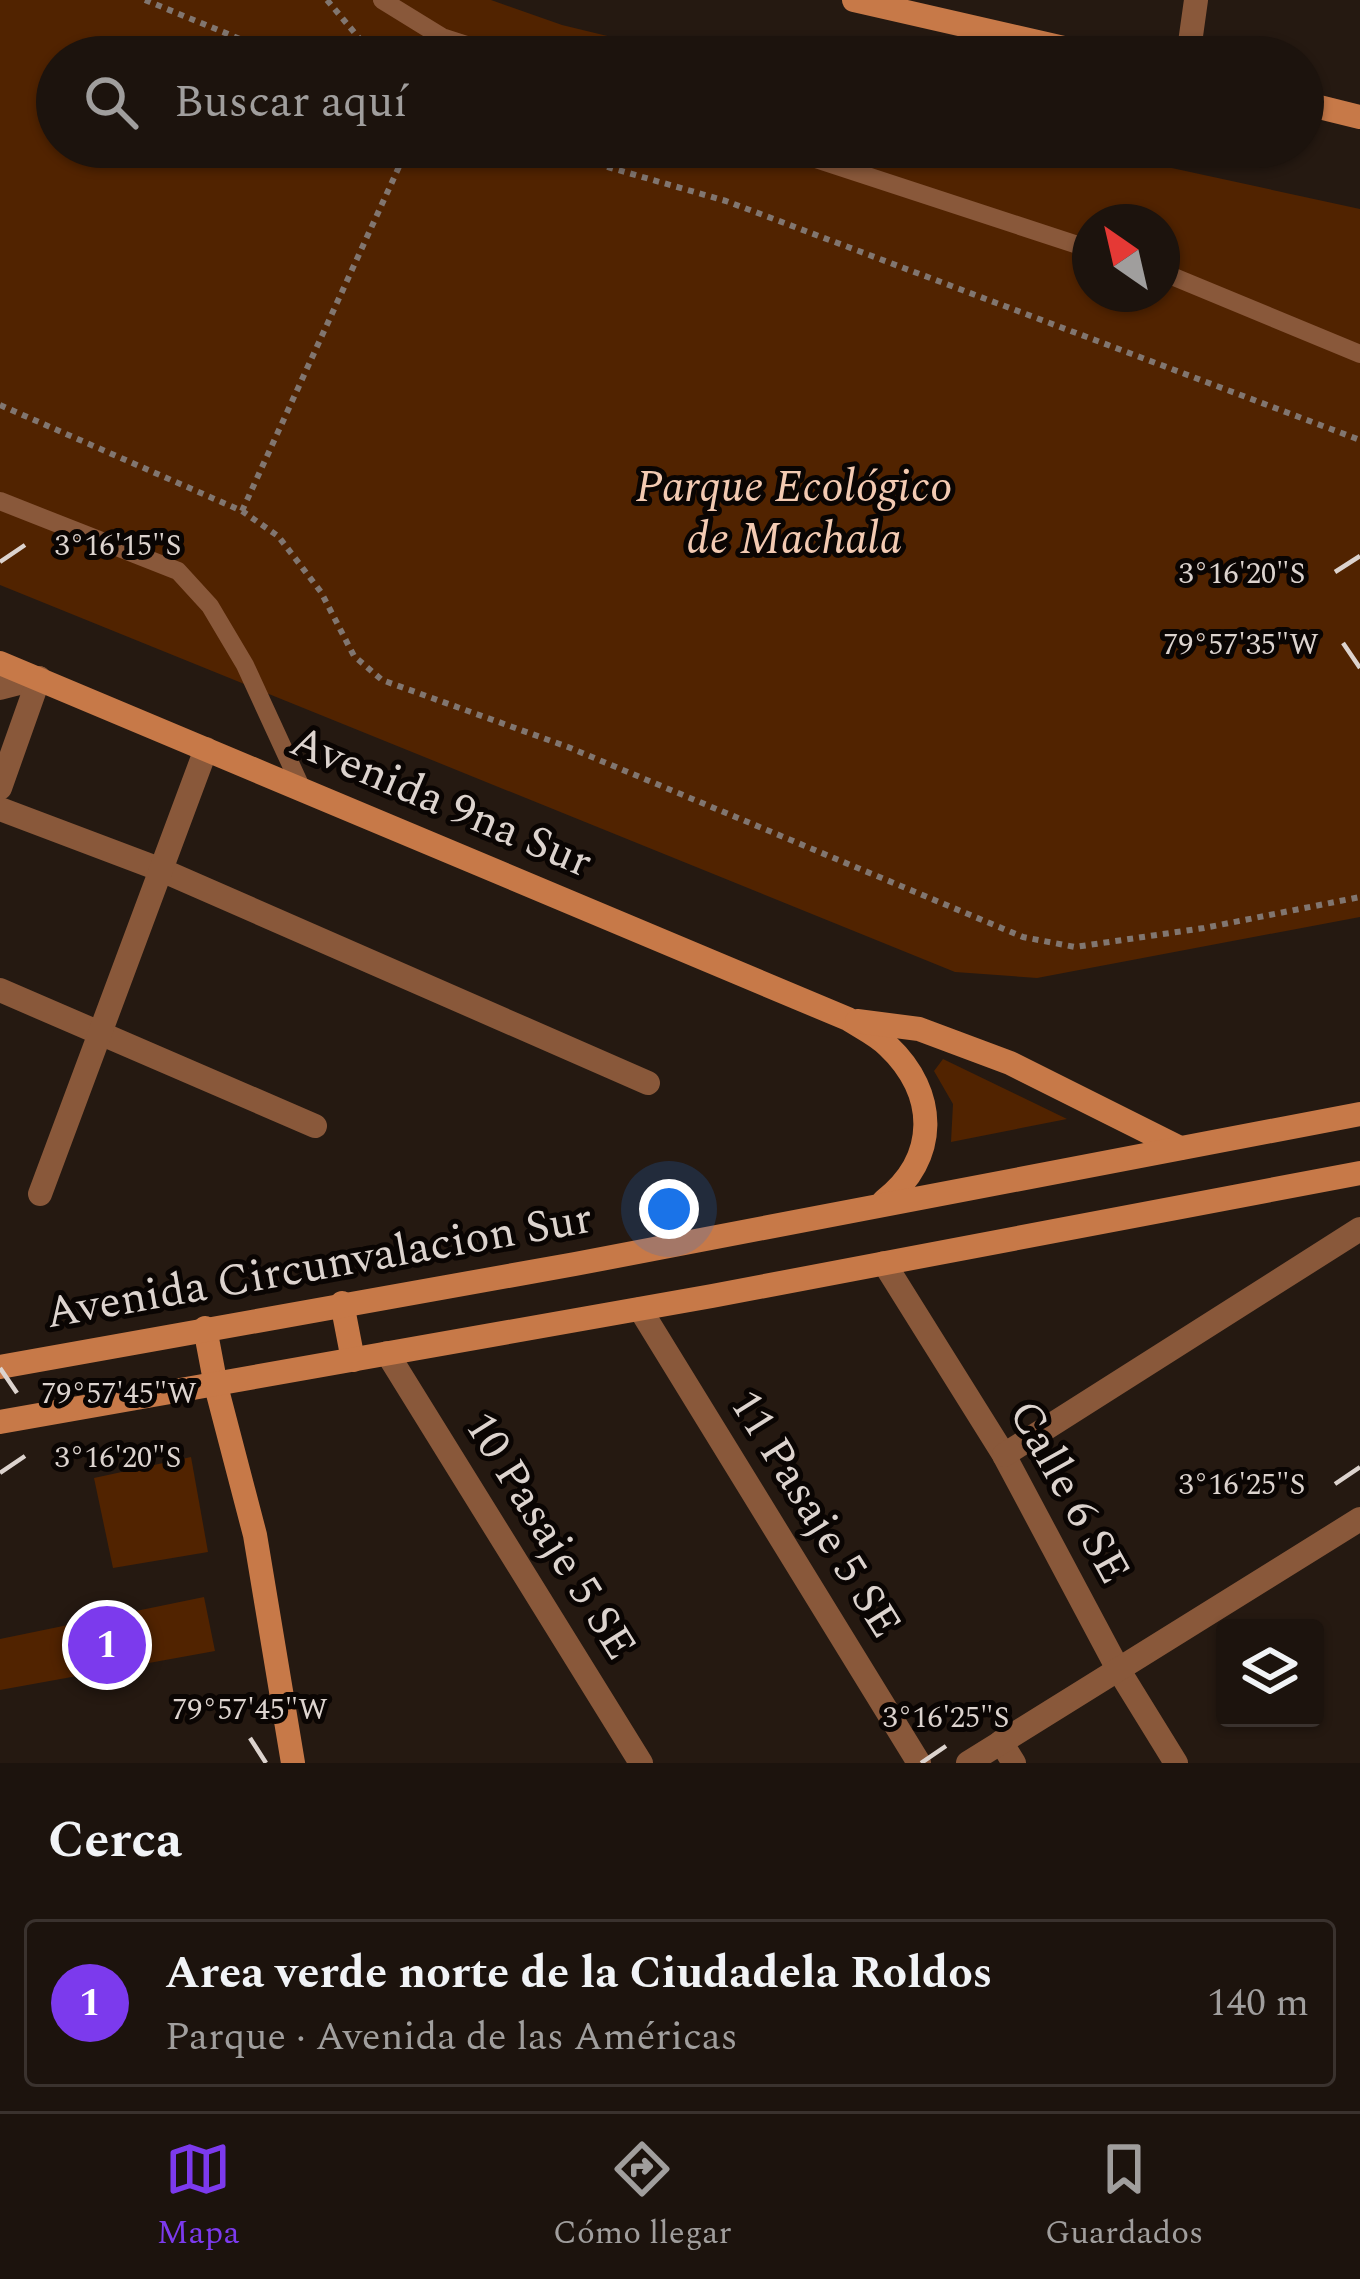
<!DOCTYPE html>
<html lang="es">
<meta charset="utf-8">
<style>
body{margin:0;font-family:Spectral,serif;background:#29201b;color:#f1f3f6}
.controls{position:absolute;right:36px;bottom:36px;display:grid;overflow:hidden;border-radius:12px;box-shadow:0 3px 9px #0004}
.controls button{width:108px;height:108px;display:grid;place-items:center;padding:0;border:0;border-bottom:3px solid #3a322e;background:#1c130d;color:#f1f3f6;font:60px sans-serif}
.compass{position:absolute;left:1072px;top:204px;width:108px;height:108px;border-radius:50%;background:#1c130d;box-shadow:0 3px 9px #0004;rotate:326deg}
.you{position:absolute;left:669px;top:1209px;width:42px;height:42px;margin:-30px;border:9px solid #fff;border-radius:50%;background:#1a73e8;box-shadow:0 0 0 18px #1a73e833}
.badge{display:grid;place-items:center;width:78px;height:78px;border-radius:50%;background:#7c3aed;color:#fff;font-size:39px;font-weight:700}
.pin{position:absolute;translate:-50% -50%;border:6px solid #fff;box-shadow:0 3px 12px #0006}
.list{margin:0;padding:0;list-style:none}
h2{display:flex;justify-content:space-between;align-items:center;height:156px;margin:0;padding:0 48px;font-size:51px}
h2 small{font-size:39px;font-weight:400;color:#a09e9d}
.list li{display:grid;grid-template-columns:78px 1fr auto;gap:36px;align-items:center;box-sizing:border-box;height:168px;margin:0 24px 24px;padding:0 24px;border:3px solid #3a322e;border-radius:12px}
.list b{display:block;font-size:45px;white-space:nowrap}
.list p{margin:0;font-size:39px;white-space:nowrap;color:#a09e9d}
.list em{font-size:39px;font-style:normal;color:#a09e9d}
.icon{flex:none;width:66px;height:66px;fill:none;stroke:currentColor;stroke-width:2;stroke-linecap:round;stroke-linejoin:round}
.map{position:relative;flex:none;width:1360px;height:1763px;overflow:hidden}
.search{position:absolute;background:#1c130d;box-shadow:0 3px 9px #0004;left:36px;right:36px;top:36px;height:132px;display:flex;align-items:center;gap:30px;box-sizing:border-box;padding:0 42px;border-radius:66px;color:#a09e9d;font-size:45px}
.sheet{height:348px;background:#1c130d}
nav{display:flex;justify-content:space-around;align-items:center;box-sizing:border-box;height:168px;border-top:3px solid #3a322e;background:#1c130d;font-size:33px;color:#a09e9d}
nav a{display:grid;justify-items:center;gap:6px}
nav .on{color:#7c3aed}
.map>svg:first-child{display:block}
.green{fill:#512300;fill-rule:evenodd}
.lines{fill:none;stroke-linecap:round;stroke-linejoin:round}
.path{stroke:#817670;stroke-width:6;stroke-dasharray:6 6;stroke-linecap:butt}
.lane{stroke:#89583a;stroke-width:18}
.street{stroke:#89583a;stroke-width:24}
.secondary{stroke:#c77948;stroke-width:24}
.ticks{fill:none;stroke:#dcd3ce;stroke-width:4.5}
.labels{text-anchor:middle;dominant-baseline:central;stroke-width:10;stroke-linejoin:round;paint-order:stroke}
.park-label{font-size:45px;font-style:italic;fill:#f3cab2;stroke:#0a0503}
.street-label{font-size:45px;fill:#dcd3ce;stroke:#0a0503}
.ticks-label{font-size:30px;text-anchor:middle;fill:#dcd3ce;stroke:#0a0503;stroke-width:10;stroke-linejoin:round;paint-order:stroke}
</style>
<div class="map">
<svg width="1360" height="1763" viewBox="0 0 1360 1763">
<rect width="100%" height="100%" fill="#251911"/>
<!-- green -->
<g class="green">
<path d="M0,0H491L562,25L694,57H57V147H1075L1360,209V917L1037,978L955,972L0,585ZM1090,222H1162V294H1090Z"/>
<path d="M943,1059L1067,1119L951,1142L953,1104L934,1071Z"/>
<path d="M191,1457L208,1552L113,1568L94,1478Z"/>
<path d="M204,1597L215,1651L0,1690V1639Z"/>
</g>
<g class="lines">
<!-- path -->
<g class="path">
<path d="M145,0L284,57"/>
<path d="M327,0L375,57"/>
<path d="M538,147L726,201L1360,440"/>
<path d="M0,405L242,511L278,536L321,592L354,656L382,680L568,747L1023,937L1075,947L1204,928L1360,897"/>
<path d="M242,511L408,147"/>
</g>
<!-- lane -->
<g class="lane">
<path d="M382,0L442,37L504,57"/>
<path d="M779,147L1090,249"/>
<path d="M1162,272L1360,354"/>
<path d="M0,501L178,571L210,606L245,665L302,789"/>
</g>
<!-- street -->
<g class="street">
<path d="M1188,57L1196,0"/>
<path d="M0,688L39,678"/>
<path d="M0,788L39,678"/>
<path d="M0,809L159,869L648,1083"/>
<path d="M0,990L315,1126"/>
<path d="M40,1194L206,749"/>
<path d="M884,1263L1004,1455L1118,1669L1176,1763"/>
<path d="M640,1309L919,1763"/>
<path d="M387,1353L641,1763"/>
<path d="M1004,1455L1360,1229"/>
<path d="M1001,1742L1014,1763"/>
<path d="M968,1763L1360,1519"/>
</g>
<!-- secondary -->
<g class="secondary">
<path d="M854,0L1103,57"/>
<path d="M1303,103L1360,117"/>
<path d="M0,663L848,1019C862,1028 877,1035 888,1046C938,1093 939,1158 884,1201"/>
<path d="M857,1021L919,1029L1010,1063L1180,1148"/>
<path d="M342,1303L353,1360"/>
<path d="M205,1328L216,1386L255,1535L293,1763"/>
<path d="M0,1367L575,1264L1360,1114"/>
<path d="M0,1422L712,1296L1360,1173"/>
</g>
</g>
<!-- ticks -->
<path class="ticks" d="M0,562L25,545M1335,572L1360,556M1343,643L1360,668M0,1368L17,1393M0,1473L25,1456M1335,1484L1360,1467M250,1738L266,1763M921,1763L946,1746"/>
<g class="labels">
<!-- park labels -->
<g class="park-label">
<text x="794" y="487">Parque Ecológico<tspan x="794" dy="52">de Machala</tspan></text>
</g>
<!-- street labels -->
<g class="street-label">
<text transform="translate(441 802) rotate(23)">Avenida 9na Sur</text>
<text transform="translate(319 1266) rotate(-10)">Avenida Circunvalacion Sur</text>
<text transform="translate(1069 1492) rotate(61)">Calle 6 SE</text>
<text transform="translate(815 1514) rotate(58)">11 Pasaje 5 SE</text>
<text transform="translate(550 1536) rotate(58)">10 Pasaje 5 SE</text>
</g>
</g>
<g class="ticks-label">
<text x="118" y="555">3°16'15"S</text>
<text x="1242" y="583">3°16'20"S</text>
<text x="1241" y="654">79°57'35"W</text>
<text x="119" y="1403">79°57'45"W</text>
<text x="118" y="1467">3°16'20"S</text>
<text x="1242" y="1494">3°16'25"S</text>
<text x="250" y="1719">79°57'45"W</text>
<text x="946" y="1727">3°16'25"S</text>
</g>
</svg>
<div class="controls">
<button><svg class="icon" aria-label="layers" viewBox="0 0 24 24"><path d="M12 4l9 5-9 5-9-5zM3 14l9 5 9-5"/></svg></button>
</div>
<svg class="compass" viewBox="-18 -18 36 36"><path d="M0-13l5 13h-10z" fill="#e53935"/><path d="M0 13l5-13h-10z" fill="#a09e9d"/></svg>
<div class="you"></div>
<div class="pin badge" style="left:107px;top:1645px">1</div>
<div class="search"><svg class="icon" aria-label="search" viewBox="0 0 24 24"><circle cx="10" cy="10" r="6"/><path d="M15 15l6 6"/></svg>Buscar aquí</div>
</div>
<section class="sheet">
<h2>Cerca<small></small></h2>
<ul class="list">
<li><span class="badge">1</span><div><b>Area verde norte de la Ciudadela Roldos</b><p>Parque · Avenida de las Américas</p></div><em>140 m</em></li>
</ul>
</section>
<nav>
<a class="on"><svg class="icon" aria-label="map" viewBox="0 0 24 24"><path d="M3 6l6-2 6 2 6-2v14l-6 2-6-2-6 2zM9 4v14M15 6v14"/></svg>Mapa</a>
<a><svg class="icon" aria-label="directions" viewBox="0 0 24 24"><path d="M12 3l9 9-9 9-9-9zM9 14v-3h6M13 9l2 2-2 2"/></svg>Cómo llegar</a>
<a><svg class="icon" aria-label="saved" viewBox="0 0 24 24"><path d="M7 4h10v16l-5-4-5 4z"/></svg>Guardados</a>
</nav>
